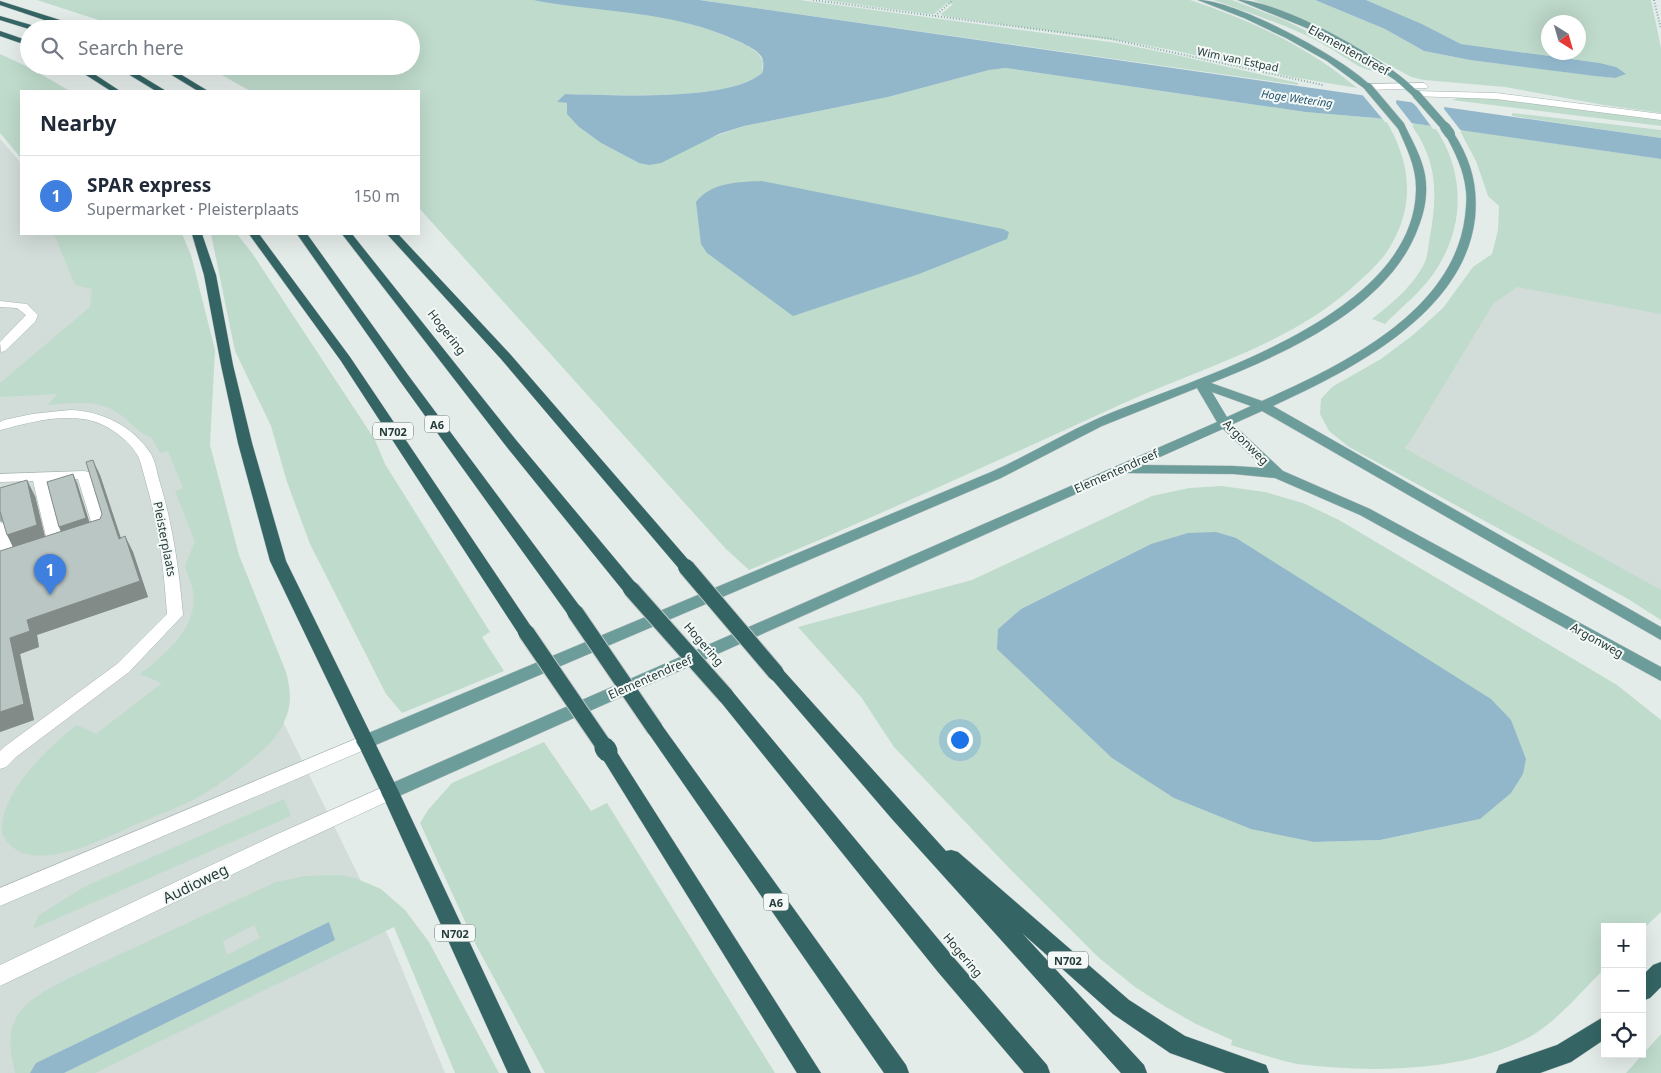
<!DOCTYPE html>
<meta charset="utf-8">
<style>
body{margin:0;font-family:"Noto Sans",sans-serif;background:#f2f2f3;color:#1f2937}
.controls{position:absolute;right:15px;bottom:15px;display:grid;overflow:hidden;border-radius:0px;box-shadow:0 5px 20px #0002}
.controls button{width:45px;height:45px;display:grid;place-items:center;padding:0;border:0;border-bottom:1px solid #e0e1e3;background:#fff;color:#1f2937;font:25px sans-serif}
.compass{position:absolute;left:1541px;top:15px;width:45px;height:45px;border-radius:50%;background:#fff;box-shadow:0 5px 20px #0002;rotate:143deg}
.you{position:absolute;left:959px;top:739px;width:18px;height:18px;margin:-12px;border:4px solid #fff;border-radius:50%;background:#1a73e8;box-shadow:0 0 0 8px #1a73e833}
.badge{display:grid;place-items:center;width:32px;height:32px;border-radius:50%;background:#775e4e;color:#fff;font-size:16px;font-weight:700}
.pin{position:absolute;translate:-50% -41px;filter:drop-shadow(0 1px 2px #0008)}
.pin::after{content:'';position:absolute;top:26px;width:18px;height:15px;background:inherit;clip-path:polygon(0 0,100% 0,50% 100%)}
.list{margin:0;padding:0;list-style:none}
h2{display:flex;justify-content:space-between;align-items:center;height:65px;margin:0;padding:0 20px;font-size:21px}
h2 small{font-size:16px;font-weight:400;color:#747a83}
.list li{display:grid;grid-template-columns:32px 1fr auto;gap:15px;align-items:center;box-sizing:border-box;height:80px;padding:0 20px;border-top:1px solid #e0e1e3}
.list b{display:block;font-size:19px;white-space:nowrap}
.list p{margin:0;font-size:16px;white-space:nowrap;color:#747a83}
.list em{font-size:16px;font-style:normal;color:#747a83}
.icon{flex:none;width:28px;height:28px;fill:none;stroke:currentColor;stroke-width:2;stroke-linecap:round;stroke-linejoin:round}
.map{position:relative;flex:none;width:1661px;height:1073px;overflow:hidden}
.search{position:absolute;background:#fff;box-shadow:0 5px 20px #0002;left:20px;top:20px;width:400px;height:55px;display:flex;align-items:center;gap:12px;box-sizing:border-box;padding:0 18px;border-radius:28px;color:#747a83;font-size:19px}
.panel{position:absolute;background:#fff;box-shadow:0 5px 20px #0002;left:20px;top:90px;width:400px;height:145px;border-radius:0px}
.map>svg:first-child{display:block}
.built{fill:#d2dcd9}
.green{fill:#bfdbcc;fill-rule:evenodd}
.water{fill:#92b7cb}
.pier{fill:#e4ecea}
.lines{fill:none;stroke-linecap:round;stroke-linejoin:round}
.minor-casing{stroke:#a7b4b2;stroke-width:1}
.major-casing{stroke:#c2c8c8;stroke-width:1}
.highway-casing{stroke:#c2c8c8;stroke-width:1}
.path{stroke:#88aca8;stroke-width:2;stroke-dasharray:1 2;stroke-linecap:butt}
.minor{fill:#fff;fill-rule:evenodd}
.major{fill:#6d9d9a;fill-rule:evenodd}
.highway{fill:#346564;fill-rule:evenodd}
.major-bridge-far1-casing{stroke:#c2c8c8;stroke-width:9;stroke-linecap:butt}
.major-bridge-casing{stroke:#c2c8c8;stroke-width:11;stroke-linecap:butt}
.highway-bridge-far1-casing{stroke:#c2c8c8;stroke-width:18;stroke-linecap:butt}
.highway-bridge-casing{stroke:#c2c8c8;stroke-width:22;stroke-linecap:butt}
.major-bridge-far1{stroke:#6d9d9a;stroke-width:8}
.major-bridge{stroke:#6d9d9a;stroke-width:10}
.highway-bridge-far1{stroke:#346564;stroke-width:16}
.highway-bridge{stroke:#346564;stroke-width:21}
.wall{fill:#a0aaa8}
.shaded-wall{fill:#828b88}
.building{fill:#bac6c3;stroke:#828b88}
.labels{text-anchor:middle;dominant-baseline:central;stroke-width:4;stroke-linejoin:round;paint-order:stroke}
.far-street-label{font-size:11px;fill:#253c3a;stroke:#f4f9f7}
.far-water-label{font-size:11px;font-style:italic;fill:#255672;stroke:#f4f9f7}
.shield{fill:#f4f9f7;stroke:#637573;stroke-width:1}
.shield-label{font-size:11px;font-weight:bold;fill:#253c3a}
.street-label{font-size:12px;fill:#253c3a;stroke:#f4f9f7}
.near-street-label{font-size:15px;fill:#253c3a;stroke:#f4f9f7}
</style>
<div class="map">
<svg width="1661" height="1073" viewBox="0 0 1661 1073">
<rect width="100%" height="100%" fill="#e4ecea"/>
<!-- built -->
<g class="built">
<path d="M0,139L21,163V234H84L269,693L390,940L445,1073H0Z"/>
<path d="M1495,263L1661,294V615L1329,416Z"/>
</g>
<!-- green -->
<g class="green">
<path d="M37,0H533L649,14L676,19L714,31L746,45L758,53L763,61L762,73C730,102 609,95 565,94L558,102L567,103L579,127L601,143L639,163L744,126L888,97L989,70L1006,68L1305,112L1376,118L1385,119C1413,165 1416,211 1384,256C1376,266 1366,275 1356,284C1291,344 1203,367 1124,403C999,460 875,517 749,570L726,549L419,208V91H250L206,66H411V29H126Z"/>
<path d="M699,0H800L1117,43L1176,55L1298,83V85Z"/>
<path d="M824,0H1190C1251,20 1308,47 1357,88L1292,77L1172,50L1123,41L943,16L941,14L953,4L947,3L934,14H929Z"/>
<path d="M1213,0H1232L1282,19L1337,46L1376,71C1362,72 1340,53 1326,46C1294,27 1249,13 1213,0Z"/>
<path d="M1253,0H1315L1385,29L1424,51L1470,60L1615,78L1616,67L1600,63L1461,44L1422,24L1366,0H1651L1661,48V113L1604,105L1505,87L1424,80L1411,77L1326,30ZM1548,22H1578V52H1548Z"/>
<path d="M0,54L30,68L70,91H21V158L0,133Z"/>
<path d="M1460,97L1507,99L1661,120V126L1452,100Z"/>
<path d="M1512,113L1661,130V138L1512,116Z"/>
<path d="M1410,123L1434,126C1468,175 1465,234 1428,281C1415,297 1398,310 1385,324L1372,319C1390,305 1412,287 1423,266C1428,258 1428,246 1430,236C1438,192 1437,160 1410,123Z"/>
<path d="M1459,129L1661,159V314L1517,287L1493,304L1409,443L1404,448L1661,590V620L1628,599L1349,447L1329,431L1320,414L1321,399L1332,387L1381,359L1413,335L1443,308L1473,267L1492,254L1498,230L1499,206L1488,196L1476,161Z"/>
<path d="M54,234H182L191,255L215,350L210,445L239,555L286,672C292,695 292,709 280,730C266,753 218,786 195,799C179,807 162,813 146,820C112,834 64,862 27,854C16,852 6,843 2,833C0,791 49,747 77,725L96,734L162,683L140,674C165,655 199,626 193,592C192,583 187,574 185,565L195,542L175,491L183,488L168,451L160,453L152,438C138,433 132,423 121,415C99,398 73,403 48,405L57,394L0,397V383L90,307L92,289L75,285Z"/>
<path d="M211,234H237L252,253L375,440L385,464L490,632L482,637L504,671L402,713L386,694L310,544L287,482L271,426L235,351Z"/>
<path d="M1222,486L1265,492L1303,503L1339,520L1617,685L1661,720V912L1642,930V927H1605V968C1582,991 1560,1018 1533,1035C1466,1073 1372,1073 1297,1064C1275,1059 1253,1052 1231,1045L1232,1040L1196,1024L1166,1007L1135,987L1098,957L1010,869L894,747L861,697L798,627L972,580L1152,496L1189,488ZM1151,544L1480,819L1380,840L1314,842L998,629L1021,609Z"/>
<path d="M544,742L591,811L607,803L775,1073H545L475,943L420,823L428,810L452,783Z"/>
<path d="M284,799L291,816L33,929L39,915L84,887Z"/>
<path d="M340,875L355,878L381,889L405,910L429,942L499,1073H455L394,927L95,1073H64L334,940L329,922L36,1063L30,1073H15C13,1061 9,1046 11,1034C15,1003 47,990 71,977L276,882L305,876ZM254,925L260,938L227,955L223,941Z"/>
<path d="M1661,1034V1073H1626Z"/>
</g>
<!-- water -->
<g class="water">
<path d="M533,0H699L1661,138V159L1376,118L1305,112L1006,68L989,70L888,97L744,126L719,134L661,163L649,165L639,163L601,143L579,127L567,114V103L557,102L565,94C609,95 730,102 762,73C763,70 764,65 763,61C762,52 748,46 740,42C670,9 606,14 533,0Z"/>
<path d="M1315,0H1366L1422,24L1461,44L1600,63L1616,67L1626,74L1615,78L1595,76L1470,60L1424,51L1385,29Z"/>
<path d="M762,181L1003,229L1009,232L1007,239L919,274L793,316L707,253L701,244L696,202C711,182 739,182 762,181Z"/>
<path d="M1216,532L1236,538L1491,699L1511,720L1526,759L1523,774L1511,793L1480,819L1380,840L1314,842L1251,829L1174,798L1112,758L997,649L998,629L1021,609L1151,544L1188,533Z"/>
<path d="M329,922L335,940L64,1073H30L36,1063Z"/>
</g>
<!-- pier -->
<g class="pier">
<path d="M1360,92L1397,97L1396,103L1414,126L1385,122Z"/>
<path d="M1407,98L1445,104L1444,109L1462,132L1433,129L1416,106Z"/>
</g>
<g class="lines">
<defs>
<g id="minor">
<path d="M1424,83L1428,86L1427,88L1368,90L1364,87L1368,84Z"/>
<path d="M1416,91L1496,93L1661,114V120L1496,99L1413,96L1412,94Z"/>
<path d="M0,301L27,304L38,315L35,322L5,351L1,352L0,342L26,315L17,308L0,307Z"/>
<path d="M70,410C102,411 133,426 151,454C156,463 157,474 160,483C173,526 179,570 183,615L129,672L16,757L6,767L0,769V751L4,747L117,664L167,614C164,570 159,527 147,486C144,476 142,465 138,456C128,438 103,421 83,419C55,415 27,423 0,430V422L4,420L32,414Z"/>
<path d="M84,471L89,472L91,475L108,530C104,536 94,538 87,536L85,533L87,530L93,528L78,479L47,481L64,545L61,548H51L48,545L33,481L0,482V474Z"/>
<path d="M0,522L5,524L7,527L16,560L13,564H3L0,559Z"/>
<path d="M365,735L371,737L374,742L371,747L0,906V888Z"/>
<path d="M390,784L397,787L399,792L397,797L287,848L0,986V965L273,836Z"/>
</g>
<g id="major">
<path d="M1198,0C1236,0 1346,59 1372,87L1365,89L1327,61L1286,38L1244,18Z"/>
<path d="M1238,0C1280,0 1393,62 1420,94L1413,96L1395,80L1354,52L1309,29Z"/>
<path d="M1401,123L1405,126C1413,142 1422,158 1425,175C1428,193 1425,211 1418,228C1389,308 1284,354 1211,383L1262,401C1340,366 1453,313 1465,217C1466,208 1467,200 1466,191C1464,170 1455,152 1445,134L1450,131L1453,132C1471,160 1478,185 1475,218C1464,314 1351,370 1273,406L1661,627V640L1262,411L1233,424L1283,471L1370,509L1661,667V681L1360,515L1275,478L1234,474L1123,473L397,797L390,800L383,797L381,792L383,787L1217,422L1197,388L1102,426L1001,478L371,747L365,749L359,747L356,742L359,737L991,472C1033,453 1071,429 1113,412C1207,375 1413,313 1416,191C1417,167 1406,147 1397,126ZM1212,392L1251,406L1227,417ZM1223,429L1264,468L1234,466L1142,465Z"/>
</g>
<g id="highway">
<path d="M0,1L82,27L83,29H71L0,5Z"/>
<path d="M0,16L38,27L39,29H29L0,20Z"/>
<path d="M0,31L29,41V46L0,36Z"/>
<path d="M72,66H82L120,91H111Z"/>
<path d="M115,66H125L166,91H156Z"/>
<path d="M157,66H167L208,91H198Z"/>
<path d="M192,234H202L216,275L233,365L252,443L286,561L399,792L531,1073H508L381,792L270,561L238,443L221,365L204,275Z"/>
<path d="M249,234H259L350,357L532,628L534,632L532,636L526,638L520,636L341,361Z"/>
<path d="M297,234H307L408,375L581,608L583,612L581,616L575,618L569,616L400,381Z"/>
<path d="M342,234H352L516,440L637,585L639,589L637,593L631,594L625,593L506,446Z"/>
<path d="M387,234H398L510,354L691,563L694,567L691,571H681L501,359Z"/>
<path d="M776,667L782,669L946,851L951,850L958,852L1129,1000L1185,1036L1266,1065L1269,1073H1226L1170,1053L1113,1014L1022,933L1144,1065L1147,1073H1121L892,819L770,677L767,673L770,669Z"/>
<path d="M726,690L732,691L954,958L1047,1065L1050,1073H1024L938,972L720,701L717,696L720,691Z"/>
<path d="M655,722L661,724L906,1065L909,1073H884L649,734L646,729L649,724Z"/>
<path d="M607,744L613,746L821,1073H797L601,756L598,751L601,746Z"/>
<path d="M1661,962V987L1650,998L1642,1001V976L1653,965Z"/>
<path d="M1605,1016V1039L1571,1062L1540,1073H1496L1499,1065L1557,1045Z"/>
</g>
</defs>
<!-- minor casing -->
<use href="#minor" class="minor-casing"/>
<!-- major casing -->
<use href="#major" class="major-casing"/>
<!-- highway casing -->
<use href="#highway" class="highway-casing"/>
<!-- path -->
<g class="path">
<path d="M813,0L1111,39L1323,85"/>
<path d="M1654,0L1661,29"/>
<path d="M935,16L953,0"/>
</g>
<!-- minor -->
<use href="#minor" class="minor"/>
<!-- major -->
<use href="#major" class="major"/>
<!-- highway -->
<use href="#highway" class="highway"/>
<defs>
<g id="major-bridge-far1">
<path d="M1368,87L1401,126"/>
<path d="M1416,94L1446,128"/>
</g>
<path id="major-bridge" d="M1445,127L1450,134"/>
<g id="highway-bridge-far1">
<path d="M686,567L776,673"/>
<path d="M631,589L726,696"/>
<path d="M575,612L655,729"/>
<path d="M526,632L606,749"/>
</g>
<path id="highway-bridge" d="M605,748L607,751"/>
</defs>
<!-- major-bridge-far1 casing -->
<use href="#major-bridge-far1" class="major-bridge-far1-casing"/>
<!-- major-bridge casing -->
<use href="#major-bridge" class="major-bridge-casing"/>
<!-- highway-bridge-far1 casing -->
<use href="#highway-bridge-far1" class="highway-bridge-far1-casing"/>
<!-- highway-bridge casing -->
<use href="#highway-bridge" class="highway-bridge-casing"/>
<!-- major-bridge-far1 -->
<use href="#major-bridge-far1" class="major-bridge-far1"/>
<!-- major-bridge -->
<use href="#major-bridge" class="major-bridge"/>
<!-- highway-bridge-far1 -->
<use href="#highway-bridge-far1" class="highway-bridge-far1"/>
<!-- highway-bridge -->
<use href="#highway-bridge" class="highway-bridge"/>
</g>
<!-- wall -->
<path class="wall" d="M73,474L77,483L89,522L100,519L102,514L100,475L121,538L125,536L133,552L148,597L37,635L39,647L20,654L34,720L0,732L13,547L3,522L0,521V488L35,496L45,537L61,531Z"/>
<!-- shaded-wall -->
<g class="shaded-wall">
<path d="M93,460L100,475L126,554L119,539Z"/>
<path d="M73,474L77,483L91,527L63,536L59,527Z"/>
<path d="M27,480L35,496L46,541L15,551L7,535Z"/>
<path d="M125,536L133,552L148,597L37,635L39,647L20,654L34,720L0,732V712L10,638L27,620Z"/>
</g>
<!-- building -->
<g class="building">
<path d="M93,460L119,539L125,536L140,581L27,620L30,631L10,638L24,704L0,712V551L100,519L102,514L86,462Z"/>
<path d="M73,474L86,518L59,527L47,482Z"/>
<path d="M27,480L37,525L7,535L0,511V488Z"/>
</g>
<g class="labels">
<!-- far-street labels -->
<g class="far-street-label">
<text transform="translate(1238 59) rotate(12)">Wim van Estpad</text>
</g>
<!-- far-water labels -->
<g class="far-water-label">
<text transform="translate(1297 98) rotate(8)">Hoge Wetering</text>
</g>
<!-- shield labels -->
<g class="shield">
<rect x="424.5" y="415.5" width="25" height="17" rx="4"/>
<rect x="373" y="422.5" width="40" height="17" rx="4"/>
<rect x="763.5" y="893.5" width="25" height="17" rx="4"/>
<rect x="435" y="924.5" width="40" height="17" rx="4"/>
<rect x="1048" y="951.5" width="40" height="17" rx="4"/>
</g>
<g class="shield-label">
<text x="437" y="424">A6</text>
<text x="393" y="431">N702</text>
<text x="776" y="902">A6</text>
<text x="455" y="933">N702</text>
<text x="1068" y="960">N702</text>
</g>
<!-- street labels -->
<g class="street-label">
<text transform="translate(1349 50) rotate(29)">Elementendreef</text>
<text transform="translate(447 332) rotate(52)">Hogering</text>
<text transform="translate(1246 442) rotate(45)">Argonweg</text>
<text transform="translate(1116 471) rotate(-24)">Elementendreef</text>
<text transform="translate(165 539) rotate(79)">Pleisterplaats</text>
<text transform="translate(1597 640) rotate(29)">Argonweg</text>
<text transform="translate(704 644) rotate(49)">Hogering</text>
<text transform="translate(650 677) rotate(-24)">Elementendreef</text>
<text transform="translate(963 955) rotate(50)">Hogering</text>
</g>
<!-- near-street labels -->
<g class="near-street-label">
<text transform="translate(195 883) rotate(-26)">Audioweg</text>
</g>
</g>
</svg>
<div class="controls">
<button>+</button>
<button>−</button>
<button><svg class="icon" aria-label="locate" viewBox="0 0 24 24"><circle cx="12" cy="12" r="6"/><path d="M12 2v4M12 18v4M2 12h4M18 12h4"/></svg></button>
</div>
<svg class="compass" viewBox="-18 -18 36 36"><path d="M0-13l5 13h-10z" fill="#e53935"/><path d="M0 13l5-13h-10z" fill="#747a83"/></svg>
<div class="you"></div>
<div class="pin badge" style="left:50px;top:595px;background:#3f7fe0">1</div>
<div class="search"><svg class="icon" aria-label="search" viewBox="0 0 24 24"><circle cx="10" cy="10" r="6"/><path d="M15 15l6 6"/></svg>Search here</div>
<section class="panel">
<h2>Nearby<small></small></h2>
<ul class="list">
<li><span class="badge" style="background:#3f7fe0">1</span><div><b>SPAR express</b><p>Supermarket · Pleisterplaats</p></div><em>150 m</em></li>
</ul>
</section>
</div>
